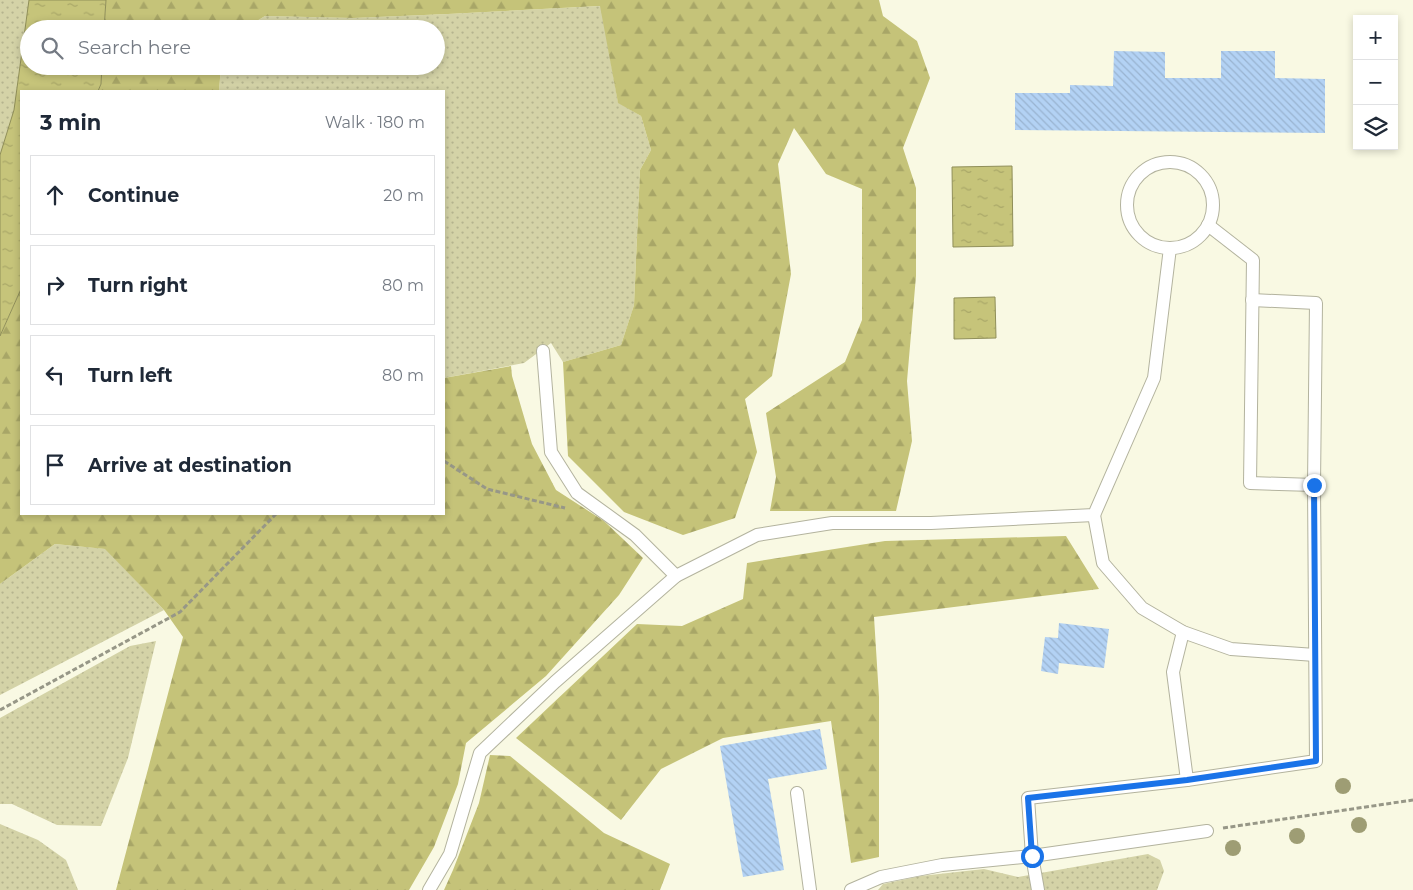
<!DOCTYPE html>
<meta charset="utf-8">
<style>
body{margin:0;font-family:Montserrat,sans-serif;background:#f6f6f7;color:#1f2937}
.controls{position:absolute;right:15px;top:15px;display:grid;overflow:hidden;border-radius:0px;box-shadow:0 2px 8px #0003}
.controls button{width:45px;height:45px;display:grid;place-items:center;padding:0;border:0;border-bottom:1px solid #e0e1e3;background:#fff;color:#1f2937;font:25px sans-serif}
.stop{position:absolute;width:15px;height:15px;margin:-11px;border:4px solid #1a73e8;border-radius:50%;background:#fff}
.stop.end{background:#1a73e8;border-color:#fff;box-shadow:0 1px 5px #0008}
.list{margin:0;padding:0;list-style:none}
h2{display:flex;justify-content:space-between;align-items:center;height:65px;margin:0;padding:0 20px;font-size:21px}
h2 small{font-size:16px;font-weight:400;color:#747a83}
.list li{display:grid;grid-template-columns:32px 1fr auto;gap:15px;align-items:center;box-sizing:border-box;height:80px;margin:0 10px 10px;padding:0 10px;border:1px solid #e0e1e3;border-radius:0px}
.list b{display:block;font-size:19px;white-space:nowrap}
.list em{font-size:16px;font-style:normal;color:#747a83}
.icon{flex:none;width:28px;height:28px;fill:none;stroke:currentColor;stroke-width:2;stroke-linecap:round;stroke-linejoin:round}
.map{position:relative;flex:none;width:1413px;height:890px;overflow:hidden}
.search{position:absolute;background:#fff;box-shadow:0 2px 8px #0003;left:20px;top:20px;width:425px;height:55px;display:flex;align-items:center;gap:12px;box-sizing:border-box;padding:0 18px;border-radius:28px;color:#747a83;font-size:19px}
.panel{position:absolute;background:#fff;box-shadow:0 2px 8px #0003;left:20px;top:90px;width:425px;height:425px;border-radius:0px}
.map>svg:first-child{display:block}
.grass{fill:url(#grass-dots)}
.forest{fill:url(#forest-firs)}
.water{fill:url(#water-ripples);stroke:#908f59}
.building{fill:url(#building-back-hatch)}
.lines{fill:none;stroke-linecap:round;stroke-linejoin:round}
.lane-casing{stroke:#b3b39e;stroke-width:14}
.path{stroke:#979787;stroke-width:3;stroke-dasharray:5 2.5;stroke-linecap:butt}
.lane{stroke:#fff;stroke-width:12}
.tree{fill:#9e9d74}
.route{stroke:#1a73e8;stroke-width:6}
</style>
<div class="map">
<svg width="1413" height="890" viewBox="0 0 1413 890">
<defs>
<pattern id="grass-dots" width="8" height="8" patternUnits="userSpaceOnUse" patternTransform="scale(1.25)"><rect width="8" height="8" fill="#d4d3a7"/><path d="M2 2h.1M6 6h.1" fill="none" stroke="#b5b48e" stroke-width="1.8" stroke-linecap="round"/></pattern>
<pattern id="forest-firs" width="22" height="20" patternUnits="userSpaceOnUse" patternTransform="scale(1.25)"><rect width="22" height="20" fill="#c5c379"/><path d="M5 1l3.5 6h-7zM16 11l3.5 6h-7z" fill="#a8a667"/></pattern>
<pattern id="water-ripples" width="26" height="14" patternUnits="userSpaceOnUse" patternTransform="scale(1.25)"><rect width="26" height="14" fill="#c6c47a"/><path d="M2 4q2-2 4 0t4 0M15 11q2-2 4 0t4 0" fill="none" stroke="#a9a768"/></pattern>
<pattern id="building-back-hatch" width="6" height="6" patternUnits="userSpaceOnUse" patternTransform="scale(1.25)"><rect width="6" height="6" fill="#b3d2f4"/><path d="M-1 5l2 2M0 0l6 6M5-1l2 2" fill="none" stroke="#99b3d0"/></pattern>
</defs>
<rect width="100%" height="100%" fill="#f9f9e3"/>
<!-- grass -->
<g class="grass">
<path d="M0,0H38L29,29V66L0,164Z"/>
<path d="M601,6L618,102L641,116L651,150L640,170L634,305L621,345L563,362L551,343L524,363L444,378V91H219L221,66H436V29H244L265,16L353,18L448,14Z"/>
<path d="M55,544L106,549L164,610L0,695V584Z"/>
<path d="M156,641L128,758L101,826L57,825L12,804H0V718L130,646Z"/>
<path d="M0,824L38,840L66,860L78,890H0Z"/>
<path d="M1148,854L1160,860L1164,871L1157,890H878L883,884L921,876L984,869L1018,877Z"/>
</g>
<!-- forest -->
<g class="forest">
<path d="M106,0H879L883,16L917,41L930,78L903,148L916,188V276L907,381L912,441L896,511H770L776,477L766,413L845,362L862,320V189L826,174L794,128L778,164L791,274L772,376L745,399L757,452L735,518L683,535L624,512L568,456L563,362L621,345L634,305L640,170L651,150L641,116L618,103L600,6L448,14L353,18L265,16L244,29H104Z"/>
<path d="M102,66H221L219,91H98L101,84Z"/>
<path d="M21,289V514H444V378L511,366L512,376L532,444L556,490L604,521L643,558L619,595L546,676L466,743L458,784L434,847L409,890H116L183,637L164,610L105,549L55,544L0,584V336Z"/>
<path d="M1066,536L1099,589L874,617L879,697V857L851,863L831,721L723,738L661,769L621,820L516,738L637,624L682,626L743,599L747,563L885,541Z"/>
<path d="M490,755L510,756L604,833L670,864L660,890H444L453,870L479,803Z"/>
</g>
<!-- water -->
<g class="water">
<path d="M29,0H106L104,29H29V66H102L101,84L98,91H21V289L0,336V155L14,110Z"/>
<path d="M1012,166L1013,246L953,247L952,167Z"/>
<path d="M995,297L996,338L954,339V298Z"/>
</g>
<!-- building -->
<g class="building">
<path d="M1114,51L1165,52V78H1221V51H1275V78L1325,79V133L1015,130V93H1070V85L1113,86Z"/>
<path d="M1059,623L1109,629L1104,668L1059,663L1058,674L1041,671L1045,637L1058,638Z"/>
<path d="M820,729L827,769L768,779L784,870L743,877L720,746Z"/>
</g>
<g class="lines">
<defs>
<g id="lane">
<circle cx="1170" cy="205" r="43"/>
<path d="M1208,225L1253,260L1250,483L1314,485"/>
<path d="M543,351L551,452L577,493L635,535L676,576"/>
<path d="M1094,515L1103,563L1142,608L1183,632L1231,649L1315,655"/>
<path d="M1183,632L1173,672L1187,780"/>
<path d="M797,793L810,890"/>
<path d="M429,890L450,854L480,753L555,682L676,576L757,535L832,523H931L1094,515L1154,378L1170,248"/>
<path d="M851,890L881,877L942,865L1032,856L1207,831"/>
<path d="M1038,890L1032,856L1028,798L1187,780L1316,761L1314,485L1316,303L1252,300"/>
</g>
</defs>
<!-- lane casing -->
<use href="#lane" class="lane-casing"/>
<!-- path -->
<g class="path">
<path d="M444,461L487,489L565,508"/>
<path d="M0,710L180,612L276,514"/>
<path d="M1223,828L1413,800"/>
</g>
<!-- lane -->
<use href="#lane" class="lane"/>
</g>
<!-- trees -->
<g class="tree">
<circle cx="1343" cy="786" r="8"/>
<circle cx="1359" cy="825" r="8"/>
<circle cx="1297" cy="836" r="8"/>
<circle cx="1233" cy="848" r="8"/>
</g>
<g class="lines">
<!-- route -->
<path class="route" d="M1032,856L1028,798L1187,780L1316,761L1314,485"/>
</g>
</svg>
<div class="controls">
<button>+</button>
<button>−</button>
<button><svg class="icon" aria-label="layers" viewBox="0 0 24 24"><path d="M12 4l9 5-9 5-9-5zM3 14l9 5 9-5"/></svg></button>
</div>
<div class="stop" style="left:1032px;top:856px"></div>
<div class="stop end" style="left:1314px;top:485px"></div>
<div class="search"><svg class="icon" aria-label="search" viewBox="0 0 24 24"><circle cx="10" cy="10" r="6"/><path d="M15 15l6 6"/></svg>Search here</div>
<section class="panel">
<h2>3 min<small>Walk · 180 m</small></h2>
<ul class="list">
<li><svg class="icon" aria-label="ahead" viewBox="0 0 24 24"><path d="M12 20V5M6 11l6-6 6 6"/></svg><div><b>Continue</b></div><em>20 m</em></li>
<li><svg class="icon" aria-label="right" viewBox="0 0 24 24"><path d="M7 20v-9h11M14 6l5 5-5 5"/></svg><div><b>Turn right</b></div><em>80 m</em></li>
<li><svg class="icon" aria-label="left" viewBox="0 0 24 24"><path d="M17 20v-9H6M10 6l-5 5 5 5"/></svg><div><b>Turn left</b></div><em>80 m</em></li>
<li><svg class="icon" aria-label="arrive" viewBox="0 0 24 24"><path d="M6 21V4h12l-3 4 3 4H6"/></svg><div><b>Arrive at destination</b></div></li>
</ul>
</section>
</div>
